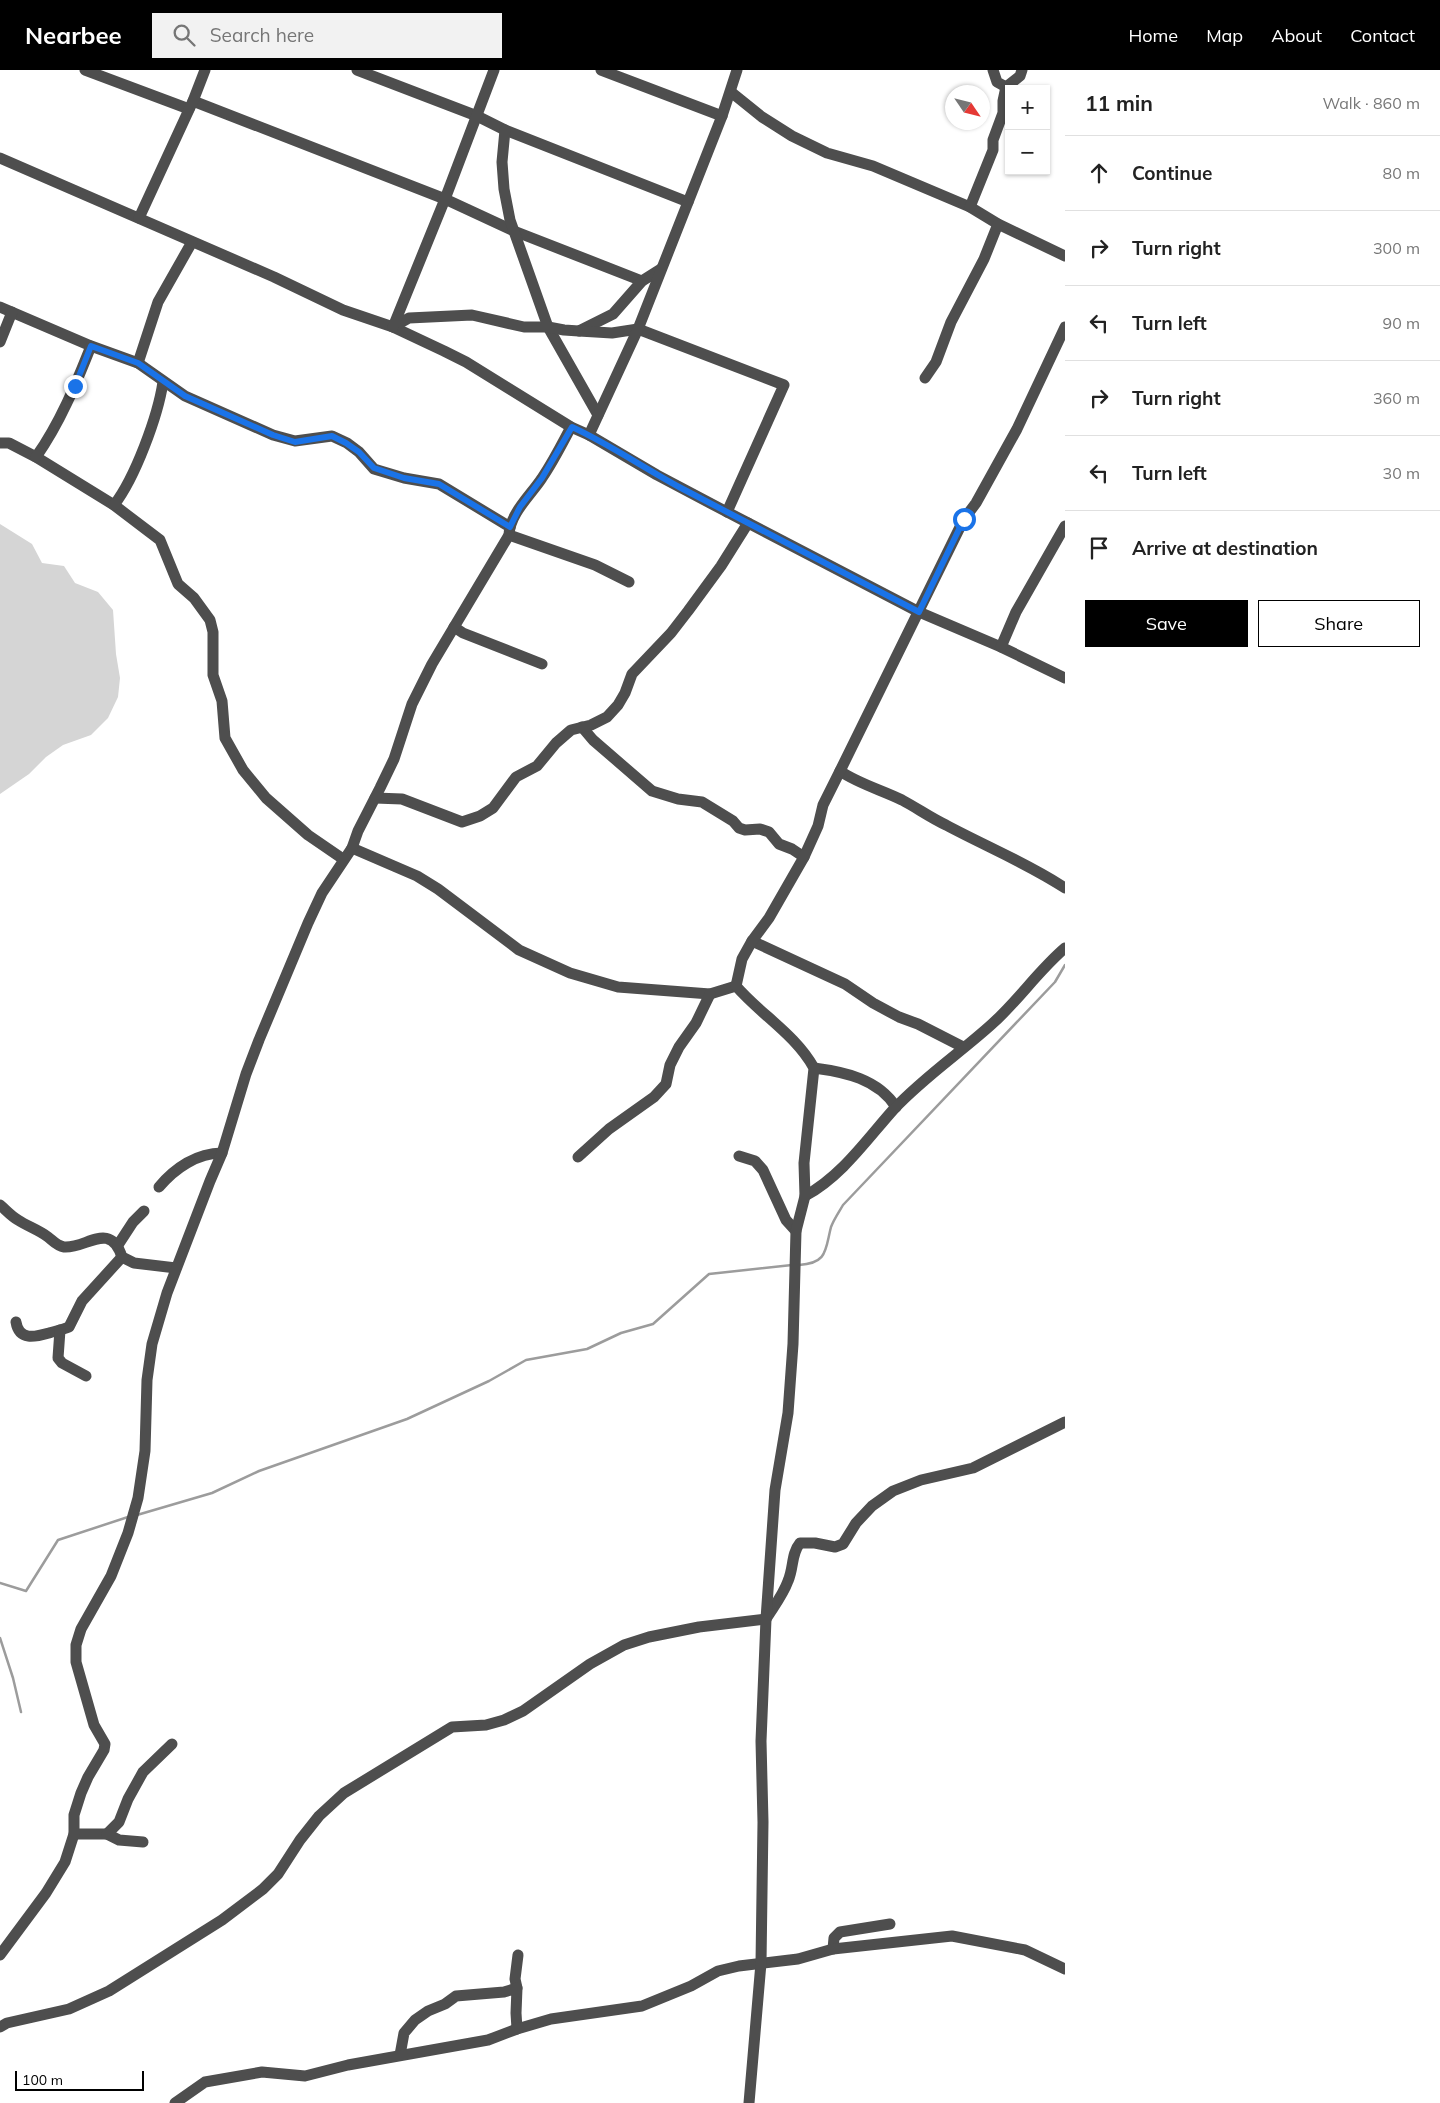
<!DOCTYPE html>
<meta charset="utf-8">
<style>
body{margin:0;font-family:Mulish,sans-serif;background:#f2f2f2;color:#222}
.controls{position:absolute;right:15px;top:15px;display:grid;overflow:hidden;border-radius:0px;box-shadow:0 1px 4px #0004}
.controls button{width:45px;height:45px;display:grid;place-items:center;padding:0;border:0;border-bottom:1px solid #e0e0e0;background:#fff;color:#222;font:25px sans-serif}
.compass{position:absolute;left:945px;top:15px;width:45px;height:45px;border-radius:50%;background:#fff;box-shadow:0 1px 4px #0004;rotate:125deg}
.scale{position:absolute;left:15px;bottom:12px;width:129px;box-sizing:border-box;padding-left:5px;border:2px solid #000;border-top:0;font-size:14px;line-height:18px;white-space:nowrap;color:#000;-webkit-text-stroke:4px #fff;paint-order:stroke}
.stop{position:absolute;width:15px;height:15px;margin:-11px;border:4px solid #1a73e8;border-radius:50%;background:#fff}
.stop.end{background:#1a73e8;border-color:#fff;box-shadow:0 1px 5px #0008}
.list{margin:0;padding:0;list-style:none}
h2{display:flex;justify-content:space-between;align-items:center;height:65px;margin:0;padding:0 20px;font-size:21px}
h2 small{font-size:16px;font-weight:400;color:#767676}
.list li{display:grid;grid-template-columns:32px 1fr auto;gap:15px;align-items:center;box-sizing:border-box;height:75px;padding:0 20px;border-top:1px solid #e0e0e0}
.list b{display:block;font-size:19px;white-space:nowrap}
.list em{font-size:16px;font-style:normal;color:#767676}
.actions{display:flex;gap:10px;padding:15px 20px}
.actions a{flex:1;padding:11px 0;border:1px solid #000;border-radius:0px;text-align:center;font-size:18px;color:#000}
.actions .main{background:#000;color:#fff}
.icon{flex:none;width:28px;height:28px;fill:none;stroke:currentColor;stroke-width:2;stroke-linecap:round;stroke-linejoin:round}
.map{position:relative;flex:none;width:1065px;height:2033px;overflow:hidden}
header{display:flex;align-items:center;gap:30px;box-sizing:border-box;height:70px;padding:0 25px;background:#000;color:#fff}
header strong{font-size:24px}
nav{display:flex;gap:28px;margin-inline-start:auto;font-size:18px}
.search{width:350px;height:45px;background:#f2f2f2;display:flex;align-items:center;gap:12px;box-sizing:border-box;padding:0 18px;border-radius:0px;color:#767676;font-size:19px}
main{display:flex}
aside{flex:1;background:#fff}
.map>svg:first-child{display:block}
.green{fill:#d5d5d5}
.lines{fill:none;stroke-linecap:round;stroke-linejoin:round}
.stream{stroke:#9c9c9c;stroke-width:2.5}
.minor{stroke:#4e4e4e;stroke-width:11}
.route{stroke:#1a73e8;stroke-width:6}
</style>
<header>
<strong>Nearbee</strong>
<div class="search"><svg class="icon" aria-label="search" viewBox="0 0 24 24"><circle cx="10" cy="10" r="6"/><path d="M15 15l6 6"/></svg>Search here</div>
<nav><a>Home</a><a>Map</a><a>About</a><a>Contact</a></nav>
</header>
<main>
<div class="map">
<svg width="1065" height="2033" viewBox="0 0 1065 2033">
<rect width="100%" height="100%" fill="#fff"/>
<!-- green -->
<path class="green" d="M0,454L32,474L42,493L64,496L75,513L98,522L113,540L116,584L120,608L118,627L108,648L91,665L63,675L46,687L29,704L0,724Z"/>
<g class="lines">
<!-- stream -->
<g class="stream">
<path d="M799,1195C828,1193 825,1180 831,1157C834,1149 839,1142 843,1135L1055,912L1065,895"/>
<path d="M137,1445L212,1423L259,1401L407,1349L489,1311L526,1290L587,1279L621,1263L653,1254L709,1204L792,1195"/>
<path d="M0,1513L26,1521L58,1470L128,1447"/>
<path d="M0,1568L13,1608L21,1642"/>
</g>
<!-- minor -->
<g class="minor">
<path d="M85,0L189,39"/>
<path d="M357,0L477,46L505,60L688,132"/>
<path d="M601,0L722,46"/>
<path d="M993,0L997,12L1006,17"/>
<path d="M731,22L762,47L792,66L827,83L873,96L970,137L998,154L1065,186"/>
<path d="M193,31L445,129L514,161L642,211"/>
<path d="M505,60L502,92L504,119L510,150L548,257L598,345"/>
<path d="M0,88L274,207L343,240L393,257L444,281L466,292L571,357L589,365L657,405L727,442L919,542L1001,577L1065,608"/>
<path d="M970,137L993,80V70L1003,43V31L1006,17L1020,6L1022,0"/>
<path d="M139,148L193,31L205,0"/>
<path d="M0,237L91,276L138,293L185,326L273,365L295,371L332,366L347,373L359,382L374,399L404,408L439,414L510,457"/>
<path d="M393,257L409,248L472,245L524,257H548L564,260L579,261L613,244L642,211L661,199"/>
<path d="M393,257L445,129L494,0"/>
<path d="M579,261L612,263L638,259L784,315L727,442"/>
<path d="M0,272L12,242"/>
<path d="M138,293L158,232L192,172"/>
<path d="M925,308L936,292L951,252L984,189L998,154"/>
<path d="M589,365L638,259L722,46L737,0"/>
<path d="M0,373H9L36,387L114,435L160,470L178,514L194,528L210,550L213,562V605L222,631L225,668L243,700L266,728L308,765L343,789"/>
<path d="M36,387C60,353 76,314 91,276"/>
<path d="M114,435C135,408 158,346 163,312"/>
<path d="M509,465L595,495L629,512"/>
<path d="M454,557L463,563L542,594"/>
<path d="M1001,577L1016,542L1065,456"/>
<path d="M582,657L593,670L652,721L678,729L702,732L733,751L739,758L745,760L760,759L769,762L779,774L792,779L804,787"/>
<path d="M840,701C859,714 882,720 902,730C917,738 931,748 946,755C985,776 1027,793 1065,818"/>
<path d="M375,728L402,729L462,752L480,746L493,738L516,707L537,696L556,673L571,660L591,655L607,647L618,635L625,623L632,604L671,563L688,541L721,496L748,453"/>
<path d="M352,778L417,806L438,819L519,880L570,903L618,917L710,924L736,916"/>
<path d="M752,871L845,914L873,933L899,947L918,954L963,977"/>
<path d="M814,998C845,1002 878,1009 896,1037"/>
<path d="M739,1086L755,1091L763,1100L786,1150L796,1161"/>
<path d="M578,1087L609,1059L654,1027L666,1014L670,995L679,977L696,953L710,924"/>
<path d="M159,1117C175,1098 197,1083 222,1083"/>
<path d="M805,1126C842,1106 867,1069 894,1039C924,1007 960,983 992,954C1018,931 1038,901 1065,878"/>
<path d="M0,1135C6,1140 11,1146 18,1150C27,1156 39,1160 48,1167C53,1171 57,1176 64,1177C86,1179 110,1150 122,1187L134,1193L176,1198"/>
<path d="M118,1175L133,1152L144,1141"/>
<path d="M16,1252C19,1271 35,1267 49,1263C55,1261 62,1260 69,1257L82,1231L122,1187"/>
<path d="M60,1260L58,1288L62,1293L86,1306"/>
<path d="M74,1764H107L119,1770L143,1772"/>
<path d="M107,1764L119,1752L128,1729L143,1702L172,1674"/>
<path d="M833,1879L834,1868L840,1862L890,1854"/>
<path d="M0,1885L46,1823L65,1792L74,1764V1745L81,1723L88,1707L104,1680L105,1674L94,1655L76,1592V1575L81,1559L111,1506L128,1463L138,1428L145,1381L147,1310L152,1274L167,1223L210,1111L222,1083L246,1004L259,970L308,853L322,823L352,778L358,761L380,718L394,689L412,634L432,594L509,465C510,443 531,425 542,408C553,392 562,374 571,357"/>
<path d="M517,1918L515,1909L518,1885"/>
<path d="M0,1957L7,1953L69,1939L109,1921L222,1850L263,1819L278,1804L300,1770L319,1746L344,1723L452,1657L486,1655L504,1650L523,1641L590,1594L624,1575L649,1567L699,1557L766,1549C774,1536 783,1525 788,1511C794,1497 791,1484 800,1473H815L835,1477L843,1474L856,1453L872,1436L893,1421L921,1410L973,1398L1065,1352"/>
<path d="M400,1985L404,1963L415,1950L428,1941L445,1934L456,1926L504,1922L517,1918L516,1943L517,1959"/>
<path d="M175,2033L205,2012L262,2002L305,2006L348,1995L488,1970L517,1959L551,1949L642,1936L691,1916L718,1901L739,1896L798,1889L833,1879L952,1866L1025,1880L1065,1899"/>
<path d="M749,2033L761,1893L763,1752L761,1671L766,1549L775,1420L788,1343L793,1274L796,1161L805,1126L804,1093L814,998C795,964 761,945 736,916L742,889L752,871L769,848L804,787L818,756L823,735L840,701L964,449L976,433L1017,359L1065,257"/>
</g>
</g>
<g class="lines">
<!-- route -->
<path class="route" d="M75,316L91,276L138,293L185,326L273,365L295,372L332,366L346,373L359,382L374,398L404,408L439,414L510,457L520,437L542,408L572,357C609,374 644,398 681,418C760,460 840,500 919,542L964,449"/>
</g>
</svg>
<div class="controls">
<button>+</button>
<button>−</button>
</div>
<svg class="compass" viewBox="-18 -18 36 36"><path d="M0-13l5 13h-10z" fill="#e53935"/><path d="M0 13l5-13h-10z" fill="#767676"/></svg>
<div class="scale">100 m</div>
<div class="stop" style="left:964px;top:449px"></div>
<div class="stop end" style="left:75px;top:316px"></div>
</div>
<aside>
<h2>11 min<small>Walk · 860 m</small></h2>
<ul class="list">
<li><svg class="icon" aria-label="ahead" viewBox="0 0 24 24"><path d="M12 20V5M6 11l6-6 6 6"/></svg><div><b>Continue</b></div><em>80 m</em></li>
<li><svg class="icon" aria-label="right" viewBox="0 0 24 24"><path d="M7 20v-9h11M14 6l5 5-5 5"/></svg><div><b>Turn right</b></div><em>300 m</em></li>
<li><svg class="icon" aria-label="left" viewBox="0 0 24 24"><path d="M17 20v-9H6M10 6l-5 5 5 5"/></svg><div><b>Turn left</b></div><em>90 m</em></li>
<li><svg class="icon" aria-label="right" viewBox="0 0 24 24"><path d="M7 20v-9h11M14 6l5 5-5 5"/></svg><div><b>Turn right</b></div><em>360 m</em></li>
<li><svg class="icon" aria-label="left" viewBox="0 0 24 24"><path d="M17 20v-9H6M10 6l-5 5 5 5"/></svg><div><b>Turn left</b></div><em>30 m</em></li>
<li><svg class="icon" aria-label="arrive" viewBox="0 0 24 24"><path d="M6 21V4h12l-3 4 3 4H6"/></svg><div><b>Arrive at destination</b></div></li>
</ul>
<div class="actions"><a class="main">Save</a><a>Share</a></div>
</aside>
</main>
